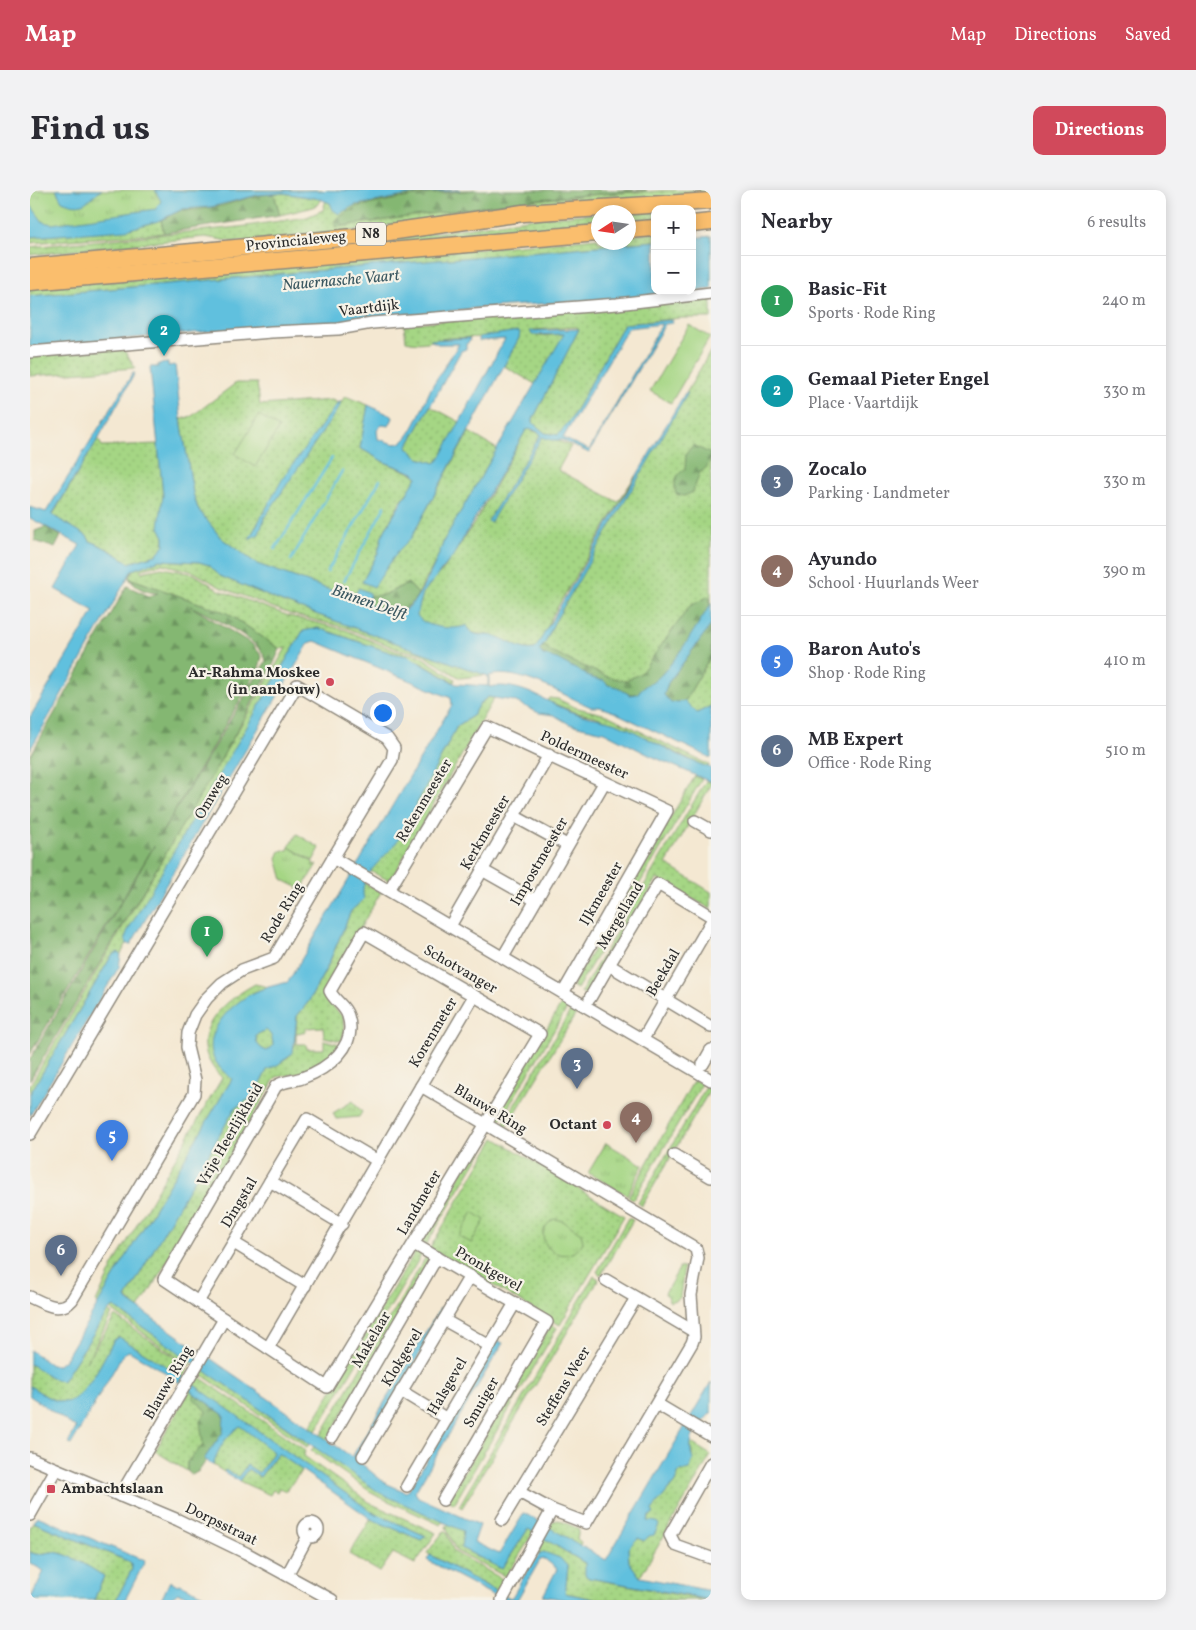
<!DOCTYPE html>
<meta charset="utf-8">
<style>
body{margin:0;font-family:Vollkorn,serif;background:#f2f2f3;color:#2b2b33}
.controls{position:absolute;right:15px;top:15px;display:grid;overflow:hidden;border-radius:10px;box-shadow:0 2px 12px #0003}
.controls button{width:45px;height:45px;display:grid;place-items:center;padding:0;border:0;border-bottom:1px solid #e1e1e2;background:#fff;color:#2b2b33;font:25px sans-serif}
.compass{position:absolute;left:561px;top:15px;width:45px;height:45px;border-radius:50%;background:#fff;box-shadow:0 2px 12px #0003;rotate:258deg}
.you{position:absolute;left:352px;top:522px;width:18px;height:18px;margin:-12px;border:4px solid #fff;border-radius:50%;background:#1a73e8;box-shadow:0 0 0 8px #1a73e833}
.badge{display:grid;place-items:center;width:32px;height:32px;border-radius:50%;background:#d1495b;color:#fff;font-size:16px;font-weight:700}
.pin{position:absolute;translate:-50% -41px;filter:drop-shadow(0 1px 2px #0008)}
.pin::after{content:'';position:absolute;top:26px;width:18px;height:15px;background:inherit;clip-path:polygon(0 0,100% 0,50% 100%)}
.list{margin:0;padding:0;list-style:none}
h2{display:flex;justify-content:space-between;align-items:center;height:65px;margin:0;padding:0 20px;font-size:21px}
h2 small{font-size:16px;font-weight:400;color:#7c7c81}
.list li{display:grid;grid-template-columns:32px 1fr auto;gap:15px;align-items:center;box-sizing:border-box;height:90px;padding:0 20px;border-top:1px solid #e1e1e2}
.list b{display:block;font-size:19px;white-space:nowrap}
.list p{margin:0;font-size:16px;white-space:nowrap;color:#7c7c81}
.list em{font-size:16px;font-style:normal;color:#7c7c81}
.map{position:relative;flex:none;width:681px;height:1410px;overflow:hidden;border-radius:10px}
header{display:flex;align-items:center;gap:30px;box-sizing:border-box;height:70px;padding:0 25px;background:#d1495b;color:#fff}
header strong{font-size:24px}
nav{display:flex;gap:28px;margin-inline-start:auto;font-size:18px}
.intro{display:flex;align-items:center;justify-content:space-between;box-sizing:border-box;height:120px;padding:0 30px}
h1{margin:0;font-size:35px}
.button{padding:12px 22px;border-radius:10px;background:#d1495b;color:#fff;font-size:18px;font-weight:700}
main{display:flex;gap:30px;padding:0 30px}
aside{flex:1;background:#fff;border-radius:10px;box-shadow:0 2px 12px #0003}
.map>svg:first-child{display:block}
.grass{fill:url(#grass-dots);stroke:#688058}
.forest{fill:url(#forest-firs);stroke:#58714e;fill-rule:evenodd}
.park{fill:url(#park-tufts);stroke:#688058}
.garden{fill:#a5d684;stroke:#688058}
.water{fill:#60c0de;stroke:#467684;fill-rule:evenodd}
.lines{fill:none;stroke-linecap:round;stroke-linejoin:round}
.stream{stroke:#60c0de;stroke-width:2.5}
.minor-casing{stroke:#908a7e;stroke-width:14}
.highway-casing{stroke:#908a7e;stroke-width:19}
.minor{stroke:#fff;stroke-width:11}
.highway{stroke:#fabe6d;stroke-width:16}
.poi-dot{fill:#d1495b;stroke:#f7f3e8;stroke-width:2}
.labels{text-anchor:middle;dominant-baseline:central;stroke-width:4.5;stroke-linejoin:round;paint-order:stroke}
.shield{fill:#f7f3e8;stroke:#686764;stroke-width:1}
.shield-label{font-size:14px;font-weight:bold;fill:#2b2b2b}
.street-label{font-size:15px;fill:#2b2b2b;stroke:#f7f3e8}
.poi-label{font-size:15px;font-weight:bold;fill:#2b2b2b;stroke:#f7f3e8;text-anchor:end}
.water-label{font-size:16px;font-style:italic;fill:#3b5861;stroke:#f7f3e8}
</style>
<header>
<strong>Map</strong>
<nav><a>Map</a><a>Directions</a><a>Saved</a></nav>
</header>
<div class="intro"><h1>Find us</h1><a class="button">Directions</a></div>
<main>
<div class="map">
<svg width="681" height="1410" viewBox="0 0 681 1410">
<defs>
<pattern id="grass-dots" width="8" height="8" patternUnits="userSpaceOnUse" patternTransform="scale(1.25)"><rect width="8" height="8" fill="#a5d684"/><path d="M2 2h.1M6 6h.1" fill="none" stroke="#8eb872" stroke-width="1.8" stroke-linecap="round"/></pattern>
<pattern id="forest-firs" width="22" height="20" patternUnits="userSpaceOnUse" patternTransform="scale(1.25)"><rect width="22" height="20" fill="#84b772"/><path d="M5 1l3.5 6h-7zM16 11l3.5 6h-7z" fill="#6c955e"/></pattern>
<pattern id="park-tufts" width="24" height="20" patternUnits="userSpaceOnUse" patternTransform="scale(1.25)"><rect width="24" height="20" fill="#a5d684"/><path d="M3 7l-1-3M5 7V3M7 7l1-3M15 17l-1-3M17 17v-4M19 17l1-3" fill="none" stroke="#8eb872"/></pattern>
</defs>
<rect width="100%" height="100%" fill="#f7f3e8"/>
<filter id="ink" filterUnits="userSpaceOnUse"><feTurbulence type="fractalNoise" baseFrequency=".02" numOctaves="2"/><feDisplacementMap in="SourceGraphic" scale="10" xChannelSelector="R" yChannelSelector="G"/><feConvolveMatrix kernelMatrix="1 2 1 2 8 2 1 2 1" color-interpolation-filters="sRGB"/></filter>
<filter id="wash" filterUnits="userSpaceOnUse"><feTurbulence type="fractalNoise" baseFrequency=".0096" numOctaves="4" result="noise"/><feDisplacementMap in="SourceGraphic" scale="20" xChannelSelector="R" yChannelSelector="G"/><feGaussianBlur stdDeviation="1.12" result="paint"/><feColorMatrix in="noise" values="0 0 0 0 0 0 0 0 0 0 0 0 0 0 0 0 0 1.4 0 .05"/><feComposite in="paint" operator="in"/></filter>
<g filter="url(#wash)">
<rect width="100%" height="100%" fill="#f4e8d2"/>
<!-- grass -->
<g class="grass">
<path d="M430,0H445L384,6L325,17L307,37C431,18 555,0 681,0V5L494,15L309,43L205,52L175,47L0,65V57L209,37L277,27L293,20L296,10L301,15H325L384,4Z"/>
<path d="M253,3L290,9L289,14L280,18L250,25L244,4Z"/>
<path d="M625,19V32L599,34L598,22H568V37L256,64V59L388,45L504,28Z"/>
<path d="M131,30L134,43L0,53V47L87,40Z"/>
<path d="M625,43V51L0,106V97L213,82L241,77L568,48V52H598L599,45Z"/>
<path d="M681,107V128H651L594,134L541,229L528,245L515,243L503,233V229L549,139L546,137L504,140L508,146L535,144L505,194L474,176L489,148L485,141C463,149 441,147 419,148C402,149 395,156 376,151L374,134Z"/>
<path d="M93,158L105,178L0,186V166Z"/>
<path d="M681,160V414L607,504L600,505C586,496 513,466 509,460L515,453L524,433Z"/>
<path d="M206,193H227L230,215L302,210L310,214L315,206L338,215L330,258L354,272L386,285V291L370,312L352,346L348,363L332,392L343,396L368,361L381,348L439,242L467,259L414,350L409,365L388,404L378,393L354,405L339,406L340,403L324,406L318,410L306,402L227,374L191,348L168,319L163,303L151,229L162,226Z"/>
<path d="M400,216L430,232L409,270L405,273L389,268L377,257Z"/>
<path d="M499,239L541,256L528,280L588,312L606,285L521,428L514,447L505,459C489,462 478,449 463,446C455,444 448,445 440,442L437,436C424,442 394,439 386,425L393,403L404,387L413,380L445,332L496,240Z"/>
<path d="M68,249L72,256L128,254L133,305L130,337L134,347V355L126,365L99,373C92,367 69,354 60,351L57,346L22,326Z"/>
<path d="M130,370L169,372L179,375L190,386L250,411L456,485L430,488L390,463L367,459L317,438L260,424L190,397L164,382L132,374L110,380L111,382L132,378L164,384L189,400L259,426L316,440L366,461L389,465L425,489L424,492L378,466L362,463L288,438L273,441L95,748L97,753L91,764L82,765L0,904V895L256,458L250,459L197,423L99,388L102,380Z"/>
<path d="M681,466V516L667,523L655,511Z"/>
<path d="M458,507L464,508L360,691L340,681L369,648L427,536L444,525L446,517Z"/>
<path d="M519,508L528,509L544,517L577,525L679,575L678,577L674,576L591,536L564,526L547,523L517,511Z"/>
<path d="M665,586L672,589L547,799L542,796Z"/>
<path d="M676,591L681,592V595L636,674L681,702V719L627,689L558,806L551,802Z"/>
<path d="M334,693L351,702L292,805L313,827L314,842L311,851L294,847L293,837L276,838V842L266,843V854H276L277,859H294V850L309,854C296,878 271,884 246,887L109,1119L96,1108L205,918L224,906L237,880L258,867L265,855L267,826L279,811L298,776L321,721L333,709L332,696Z"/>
<path d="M225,794L239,797L224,802L193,881L202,889L68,1114L66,1112L83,1076L192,888C153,849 187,815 225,794Z"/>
<path d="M532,813L538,817L469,933L463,929Z"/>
<path d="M542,818L547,822L477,937L473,934Z"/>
<path d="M236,839C241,844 243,848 243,856L237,861C229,858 226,854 226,845Z"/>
<path d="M664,890L672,894L603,1010L598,1007Z"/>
<path d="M676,897L680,900L612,1016L608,1013Z"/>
<path d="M455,943L461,947L396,1055L390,1052Z"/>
<path d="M465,948L594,1026L530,1135L400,1058Z"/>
<path d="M598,1028L603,1030L571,1085L567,1082Z"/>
<path d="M386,1060L392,1064L286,1241L280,1237Z"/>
<path d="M397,1065L403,1069L297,1250L291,1245Z"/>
<path d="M564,1086L569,1089L432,1318L429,1316Z"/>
<path d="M84,1117L162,1171L159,1176L80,1119Z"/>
<path d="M78,1121L82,1124L56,1172L85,1126L150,1171L158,1179L153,1187L89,1147L84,1150C75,1165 55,1212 35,1212C22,1212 10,1202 0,1196V1174L26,1190L33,1191Z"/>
<path d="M521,1135L527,1138L424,1314L418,1310Z"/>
<path d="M172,1178L279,1254L277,1257L169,1183Z"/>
<path d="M168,1186L275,1260L274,1266L342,1314L406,1343L385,1374L363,1363L350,1382L319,1364L341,1329L391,1350L396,1346L342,1322L162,1194Z"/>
<path d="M160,1200L165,1204L164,1208L177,1221L172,1243L173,1255L157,1272V1281L125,1261Z"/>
<path d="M210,1236L241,1258L243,1263L229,1283L217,1275L208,1288L195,1280L194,1282L183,1275C186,1261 196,1245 210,1236Z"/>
<path d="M660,1252L681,1265L610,1387L599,1372L598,1358L608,1348L614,1351L622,1333L618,1331L622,1320L645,1292L649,1282L659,1280L662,1266Z"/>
<path d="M284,1257L363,1308L413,1331L411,1335L345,1305L281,1260Z"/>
<path d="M249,1264L272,1280L256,1301L249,1298L247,1302L243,1300L240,1305L209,1291L218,1279L230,1287L246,1265Z"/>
<path d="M529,1330L549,1339L547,1349L551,1352L550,1356L519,1338L523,1331Z"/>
<path d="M3,1332L100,1372L102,1379L86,1410H64L74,1386C59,1378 40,1363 23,1362C14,1362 9,1367 0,1362V1337Z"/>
<path d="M418,1334L434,1341L431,1358L472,1379L498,1339L504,1342L476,1387L426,1361L416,1337Z"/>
<path d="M414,1341L417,1343L424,1362L474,1390L468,1402L397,1363Z"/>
<path d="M513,1348L555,1373L559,1388L676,1410H569L535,1403L538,1376L514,1362L508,1365Z"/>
</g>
<!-- forest -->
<g class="forest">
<path d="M445,0H617L508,9L305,37V30L325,17L384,6Z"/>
<path d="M244,4L250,25L134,43L131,30L153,19L181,17L228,5Z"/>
<path d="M663,255L681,264C681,271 676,280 670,282L663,302L654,306L646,304C643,293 646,284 655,279L656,264Z"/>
<path d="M15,337L31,346L25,358L5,351V341Z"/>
<path d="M99,388L197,423L250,459L243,475L183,584L0,890V869L124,656L0,864V566L97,396L119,406L128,403C118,403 104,398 99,388ZM160,416C178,425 233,450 236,471L130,646L229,478L232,466L222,454Z"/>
<path d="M378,393L388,404C378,423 357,430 340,415L339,406L354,405Z"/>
<path d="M679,406L681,415C666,439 651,464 631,485C623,494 617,492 607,504H599L578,495L574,491L562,488L509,462L510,458L515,456L523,463L576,486L595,491L611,483L660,416Z"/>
<path d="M681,435V466L655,511L641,513L634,505L638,493Z"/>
<path d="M165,1204L194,1225L193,1242L174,1269L176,1271L169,1281L162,1285L157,1281V1272L173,1255L170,1231L177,1221L163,1208Z"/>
</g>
<!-- park -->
<g class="park">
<path d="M0,0H292L228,5L192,16L166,20L150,19L81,39L0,46Z"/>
<path d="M259,657L284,673L282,676L287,674L268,705L266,704L269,698L253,690L247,668L250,661L258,660Z"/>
<path d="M323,911L332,922L329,927L306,929L303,923Z"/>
<path d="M576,953L613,975L597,1005L558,983Z"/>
<path d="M524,1029L533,1031L551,1043L553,1052C534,1084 494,1047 524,1029Z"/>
<path d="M650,1077H654L650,1108L640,1112L635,1103Z"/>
</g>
<!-- garden -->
<g class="garden">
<path d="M659,135L680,147L641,213L620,201Z"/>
<path d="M229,225L249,238L225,277L205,264Z"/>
<path d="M267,644L290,658L283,671L259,657Z"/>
<path d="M443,1022L455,1030L441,1053L429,1046Z"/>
</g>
<!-- water -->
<g class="water">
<path d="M26,0H72C56,9 56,21 32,11Z"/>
<path d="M125,0L161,1L430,0L384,4L344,12L325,15L309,24L303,20L300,13L290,9L253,3L228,5L181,17L153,19L128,31L96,40L0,47V14L13,32L22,34L126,19L131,11Z"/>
<path d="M681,46V99L613,107L447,118L292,135H253L0,157V106L625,51V101H662V48Z"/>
<path d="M642,130L643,133L635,134L559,263L532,250H521L512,247L460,333L458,331L511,244L502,239L496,240L423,366L393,403L387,425C393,438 426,441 437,435L438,439C445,447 454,444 464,446C478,449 489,462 505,459L655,203H658L524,433L515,453L509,460L513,465L527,469L562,488L574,491L578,495L587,497L600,505L607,504C616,492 623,494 631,485C651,464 665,438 681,414V435L638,493L634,505L641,513L655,511L667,523L681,516V568L584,522L570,517H561C535,506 487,477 459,486V497C490,491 515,512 542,522C558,528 574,528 591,535C621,549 649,568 681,578V592L619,565L574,542L539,534L524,525L509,523L484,511L458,507C452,511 445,517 444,525L427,536L369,648C358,668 327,683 334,709L321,721L298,775L279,811L267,826L263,862L249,874L237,880L224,906L205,918L96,1108L98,1111L322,1267L410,1118L415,1120L328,1271L355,1293L376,1302L379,1300L467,1151L473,1153L385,1302L388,1307L450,1335L444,1352L469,1364L494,1323L576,1370L681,1192V1223C666,1238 656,1249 663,1270L659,1280L649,1282L645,1292L622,1320L624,1324L619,1326L618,1331L627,1332L629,1335L624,1345L619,1346L614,1351L608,1348L598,1358L599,1372L610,1387L681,1401V1410L559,1388L555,1385V1373L498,1339L472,1379L431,1358L433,1341L350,1303L84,1117L78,1121L33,1191L26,1190L0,1174V1160L21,1175H28L34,1171L202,889C196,884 190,879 186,872C169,845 201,813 225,802C235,797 247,795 258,792L422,515L421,508L285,451L279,453L101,754H97L95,748L98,740L273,441L288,438L362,463L378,466L426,494L458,496V486L250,411L190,386L179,375L169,372L130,370L102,380L0,560V527L64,421L25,399L50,355L0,328V317L16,322L103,183H105L68,249L22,325L57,346L60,351C69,354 92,367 99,373L126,365L134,355V347L129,337L133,305L120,177H128V174L138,173V176L145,175L151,229L163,303L168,319L191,348L227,374L306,402L318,410L324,406L329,398L340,403L338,410L342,417C351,420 364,424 373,421C388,415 409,366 414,350L534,144L502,145L500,141L549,139L503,229V233L515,243L528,245L541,229L594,134ZM632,134L559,260L533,248L598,138ZM236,840C241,844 243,848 243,856L237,861C229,858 226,854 226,845Z"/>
<path d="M488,141L490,142L489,148L381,348L368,361L344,397L332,392L348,363L352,346L359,333L387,287L384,283L354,272L330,258L338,215L362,226L363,228L359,236L352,235L347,240L348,249C354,250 364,256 370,253C384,246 396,206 404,193C412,180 421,167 429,154H408L400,150L439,148L440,151L436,154V159L431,161L377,257L389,268L405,273L409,270L475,149L449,151V147Z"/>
<path d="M310,210V216L235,327L229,344L219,349L253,288Z"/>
<path d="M88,762L91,765L89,777L0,926V904L82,765Z"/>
<path d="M89,1147L153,1187L342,1322L396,1346L391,1350L341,1329L249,1264L246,1265L230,1287L218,1279L209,1291L194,1282L195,1280L208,1287L217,1275L229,1283L243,1263L242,1261L210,1236C196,1245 187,1261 183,1275L174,1269L193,1242L194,1225L136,1183L99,1161L93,1164L41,1255L38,1254L46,1238L0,1206V1196C10,1202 22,1212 35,1212C55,1211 75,1165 84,1150Z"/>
<path d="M7,1326L115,1371L95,1410H86L102,1379L100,1372L3,1332Z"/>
<path d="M0,1362C9,1367 14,1362 23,1362C40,1363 60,1378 74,1386L64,1410H0L14,1381L0,1373Z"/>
<path d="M514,1362L530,1368L538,1377L535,1403L568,1410H537L513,1406L527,1379L515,1369L510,1370L487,1410H472L397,1370L400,1365L479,1408L482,1407C490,1395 502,1367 514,1362Z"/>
<path d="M140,1391L148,1395L150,1394L184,1410H171L148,1403L139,1410H131Z"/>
</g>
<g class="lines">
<!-- stream -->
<g class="stream">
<path d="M245,359L302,268"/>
<path d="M261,370L312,281"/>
<path d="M297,382L350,290"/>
<path d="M314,391L355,316"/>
</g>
</g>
</g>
<g filter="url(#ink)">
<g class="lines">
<defs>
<g id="minor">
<path d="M0,162L241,142L308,139L342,133L587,114L681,103"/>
<path d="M484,626L537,655"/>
<path d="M665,631L681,640"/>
<path d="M452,680L505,710"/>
<path d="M359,700L457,537L637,621L533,803"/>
<path d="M681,726L628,694L579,775L681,837"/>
<path d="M420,736L519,565"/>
<path d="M473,767L574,593"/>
<path d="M560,808L579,775"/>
<path d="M613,849L681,732"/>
<path d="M673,874L681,860"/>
<path d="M391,896L444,806"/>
<path d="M0,944L267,495L357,548L364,558L362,570L303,668"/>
<path d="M644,965L681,987"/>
<path d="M240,991L312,1034"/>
<path d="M204,1053L275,1096"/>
<path d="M384,1054L517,1132L413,1310"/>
<path d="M576,1090L663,1141"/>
<path d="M0,1107C13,1113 30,1124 42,1110L164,904L165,890L157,857L158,843L165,825L177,808L192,793L212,780L244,768L303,668L681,890"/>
<path d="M168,1112L277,929L348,971"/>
<path d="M194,1129L134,1089L246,896C253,891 264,891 272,888C298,879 328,856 318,826C315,815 304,811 300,801L334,742L510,844L297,1197L238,1158"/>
<path d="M414,1130L460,1156"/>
<path d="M371,1201L417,1229"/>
<path d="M627,1214L681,1246"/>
<path d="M302,1247L407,1067"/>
<path d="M333,1266L440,1086"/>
<path d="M0,1268L148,1330L216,1363L302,1410"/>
<path d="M681,1273L640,1345L645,1355L681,1368"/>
<path d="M377,1296L485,1113"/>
<path d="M489,1302L522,1320"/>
<path d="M90,1306L194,1129L238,1158L391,896L662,1056L666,1059L668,1068L661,1105L664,1147L662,1153L556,1333L522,1320L472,1410"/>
<path d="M0,1325L26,1279"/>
<path d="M472,1330L606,1108"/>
<circle cx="281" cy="1340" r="7"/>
<path d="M257,1385L278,1346"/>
</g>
<g id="highway">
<path d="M662,34L681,32"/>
<path d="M598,40L625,38"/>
<path d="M0,77L324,47L493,23L681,11"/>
<path d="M0,92L568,43"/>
</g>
</defs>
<!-- minor casing -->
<use href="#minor" class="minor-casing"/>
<!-- highway casing -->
<use href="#highway" class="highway-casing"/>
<!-- minor -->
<use href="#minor" class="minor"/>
<!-- highway -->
<use href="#highway" class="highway"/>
</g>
</g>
<!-- markers -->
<g class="poi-dot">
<circle cx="300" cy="492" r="5"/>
<circle cx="577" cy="935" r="5"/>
<rect x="16" y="1294" width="10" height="10" rx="2.5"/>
</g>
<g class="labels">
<!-- shield labels -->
<rect class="shield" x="326" y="32.5" width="30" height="23" rx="4"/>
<g class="shield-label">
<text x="341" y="44">N8</text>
</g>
<!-- street labels -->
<g class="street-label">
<text transform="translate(266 52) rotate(-6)">Provincialeweg</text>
<text transform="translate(339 119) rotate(-7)">Vaartdijk</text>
<text transform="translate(554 566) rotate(25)">Poldermeester</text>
<text transform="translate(182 607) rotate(-59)">Omweg</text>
<text transform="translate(395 611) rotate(-59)">Rekenmeester</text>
<text transform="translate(456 643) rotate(-60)">Kerkmeester</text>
<text transform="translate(510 672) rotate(-60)">Impostmeester</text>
<text transform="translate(572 704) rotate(-60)">IJkmeester</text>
<text transform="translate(253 723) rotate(-59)">Rode Ring</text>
<text transform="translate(591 726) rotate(-59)">Mergelland</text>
<text transform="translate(430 780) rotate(30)">Schotvanger</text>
<text transform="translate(634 783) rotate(-60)">Beekdal</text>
<text transform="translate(404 843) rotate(-59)">Korenmeter</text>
<text transform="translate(460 920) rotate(31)">Blauwe Ring</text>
<text transform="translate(201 945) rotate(-60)">Vrije Heerlijkheid</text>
<text transform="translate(210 1013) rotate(-59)">Dingstal</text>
<text transform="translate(390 1013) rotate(-60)">Landmeter</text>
<text transform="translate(458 1080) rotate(30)">Pronkgevel</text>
<text transform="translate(342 1150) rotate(-60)">Makelaar</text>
<text transform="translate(373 1168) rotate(-59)">Klokgevel</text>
<text transform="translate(139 1193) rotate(-60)">Blauwe Ring</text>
<text transform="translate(418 1197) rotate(-60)">Halsgevel</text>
<text transform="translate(534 1197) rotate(-59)">Steffens Weer</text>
<text transform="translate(452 1213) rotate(-60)">Smuiger</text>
<text transform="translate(191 1335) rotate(26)">Dorpsstraat</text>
</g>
<!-- poi labels -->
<g class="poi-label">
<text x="290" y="483">Ar-Rahma Moskee<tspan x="290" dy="17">(in aanbouw)</tspan></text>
<text x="567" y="935">Octant</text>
<text x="31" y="1299" text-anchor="start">Ambachtslaan</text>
</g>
<!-- water labels -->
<g class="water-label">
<text transform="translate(311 91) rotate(-5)">Nauernasche Vaart</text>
<text transform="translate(339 413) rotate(19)">Binnen Delft</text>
</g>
</g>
</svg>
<div class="controls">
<button>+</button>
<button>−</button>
</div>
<svg class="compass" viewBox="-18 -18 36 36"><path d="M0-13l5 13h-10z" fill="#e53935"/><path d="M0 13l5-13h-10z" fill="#7c7c81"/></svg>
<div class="you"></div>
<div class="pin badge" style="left:177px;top:767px;background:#2e9e5b">1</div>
<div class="pin badge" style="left:134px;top:166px;background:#0f9aa8">2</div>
<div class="pin badge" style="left:547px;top:899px;background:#5c6f8a">3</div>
<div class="pin badge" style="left:606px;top:953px;background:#8d6e63">4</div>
<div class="pin badge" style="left:82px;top:971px;background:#3f7fe0">5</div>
<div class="pin badge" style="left:31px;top:1086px;background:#5c6f8a">6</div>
</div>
<aside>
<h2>Nearby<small>6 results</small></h2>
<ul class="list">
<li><span class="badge" style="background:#2e9e5b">1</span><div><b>Basic-Fit</b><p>Sports · Rode Ring</p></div><em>240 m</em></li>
<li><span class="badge" style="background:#0f9aa8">2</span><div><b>Gemaal Pieter Engel</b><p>Place · Vaartdijk</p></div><em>330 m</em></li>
<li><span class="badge" style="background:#5c6f8a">3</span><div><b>Zocalo</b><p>Parking · Landmeter</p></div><em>330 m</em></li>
<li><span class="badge" style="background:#8d6e63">4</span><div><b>Ayundo</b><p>School · Huurlands Weer</p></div><em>390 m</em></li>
<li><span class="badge" style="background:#3f7fe0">5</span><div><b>Baron Auto's</b><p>Shop · Rode Ring</p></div><em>410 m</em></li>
<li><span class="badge" style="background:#5c6f8a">6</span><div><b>MB Expert</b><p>Office · Rode Ring</p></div><em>510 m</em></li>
</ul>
</aside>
</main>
